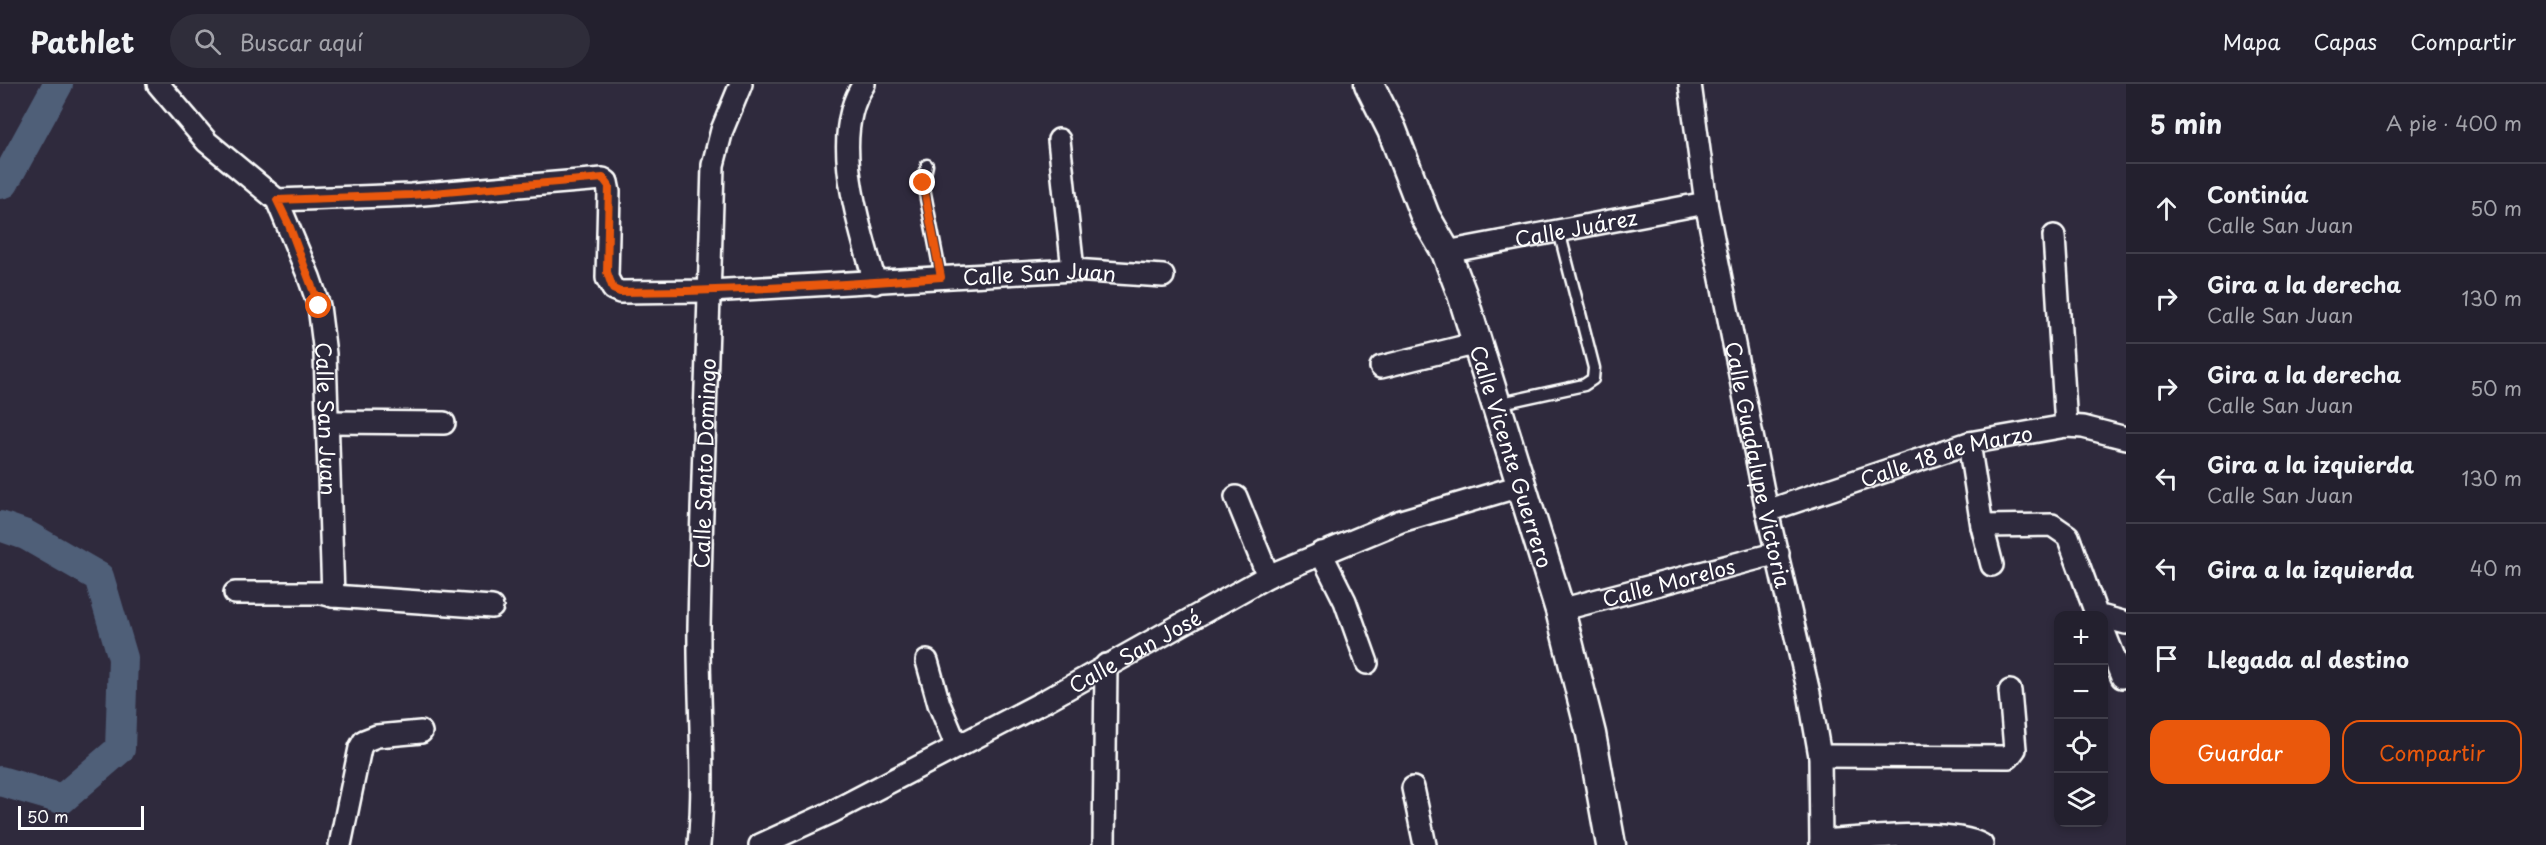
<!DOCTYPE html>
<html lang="es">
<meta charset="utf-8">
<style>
body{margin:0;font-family:"Playpen Sans",sans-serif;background:#2f2d3a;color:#f1f3f6}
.controls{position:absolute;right:18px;bottom:18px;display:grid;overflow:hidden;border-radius:12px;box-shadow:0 3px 9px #0003}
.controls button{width:54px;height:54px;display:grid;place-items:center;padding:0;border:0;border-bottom:2px solid #403e4a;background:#23202e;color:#f1f3f6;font:30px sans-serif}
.scale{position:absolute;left:18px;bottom:15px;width:126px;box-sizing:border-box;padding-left:6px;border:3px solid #fff;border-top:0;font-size:16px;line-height:21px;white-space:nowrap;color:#fff;-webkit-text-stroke:4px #2f2a3d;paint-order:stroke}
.stop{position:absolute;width:18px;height:18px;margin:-14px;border:4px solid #ea580c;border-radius:50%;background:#fff}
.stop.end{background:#ea580c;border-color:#fff;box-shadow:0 2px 6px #0008}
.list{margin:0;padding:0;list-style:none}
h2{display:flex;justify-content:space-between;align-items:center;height:78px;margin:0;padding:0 24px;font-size:26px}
h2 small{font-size:20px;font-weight:400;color:#a3a3aa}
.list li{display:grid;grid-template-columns:39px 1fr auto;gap:18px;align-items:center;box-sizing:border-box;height:90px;padding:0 24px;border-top:2px solid #403e4a}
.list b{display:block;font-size:22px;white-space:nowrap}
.list p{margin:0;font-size:20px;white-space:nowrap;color:#a3a3aa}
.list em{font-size:20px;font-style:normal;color:#a3a3aa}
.actions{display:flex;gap:12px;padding:18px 24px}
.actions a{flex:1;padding:14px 0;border:2px solid #ea580c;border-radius:18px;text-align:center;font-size:21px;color:#ea580c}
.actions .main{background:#ea580c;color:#fff}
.icon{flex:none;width:33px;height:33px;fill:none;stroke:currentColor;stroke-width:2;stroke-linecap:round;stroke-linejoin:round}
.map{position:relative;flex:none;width:2126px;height:761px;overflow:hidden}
header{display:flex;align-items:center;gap:36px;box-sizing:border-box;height:84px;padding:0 30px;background:#23202e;border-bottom:2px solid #403e4a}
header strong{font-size:28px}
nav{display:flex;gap:33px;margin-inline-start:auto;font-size:21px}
.search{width:420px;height:54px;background:#2f2d3a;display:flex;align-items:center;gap:15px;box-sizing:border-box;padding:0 21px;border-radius:33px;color:#a3a3aa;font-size:22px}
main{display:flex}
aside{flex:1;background:#23202e}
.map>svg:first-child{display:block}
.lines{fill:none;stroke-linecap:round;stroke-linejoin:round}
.river{stroke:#4f5e78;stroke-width:30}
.lane-casing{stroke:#fff;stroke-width:15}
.street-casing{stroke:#fff;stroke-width:26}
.secondary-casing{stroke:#fff;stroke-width:33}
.lane{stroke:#2f2a3d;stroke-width:10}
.street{stroke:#2f2a3d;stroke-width:21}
.secondary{stroke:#2f2a3d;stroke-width:28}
.route{stroke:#ea580c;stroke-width:8}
.labels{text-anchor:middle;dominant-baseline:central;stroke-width:5;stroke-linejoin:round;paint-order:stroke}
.street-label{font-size:21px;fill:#fff;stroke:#2f2a3d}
</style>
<header>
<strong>Pathlet</strong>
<div class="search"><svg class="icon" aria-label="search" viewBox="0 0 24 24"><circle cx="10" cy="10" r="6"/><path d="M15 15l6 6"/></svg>Buscar aquí</div>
<nav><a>Mapa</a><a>Capas</a><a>Compartir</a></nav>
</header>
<main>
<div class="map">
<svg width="2126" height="761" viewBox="0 0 2126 761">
<rect width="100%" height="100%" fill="#2f2a3d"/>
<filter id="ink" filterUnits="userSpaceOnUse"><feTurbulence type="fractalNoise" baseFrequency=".0167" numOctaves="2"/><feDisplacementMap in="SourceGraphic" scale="12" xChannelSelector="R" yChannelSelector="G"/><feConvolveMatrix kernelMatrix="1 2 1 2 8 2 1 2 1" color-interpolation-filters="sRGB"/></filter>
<g filter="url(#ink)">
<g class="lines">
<!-- river -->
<g class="river">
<path d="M0,100L4,99L58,0"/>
<path d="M0,442L26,451L99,493L123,574L120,665L62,715L0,697"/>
</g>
<defs>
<g id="lane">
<path d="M927,81L923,99L941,193"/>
<path d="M1497,320L1584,301L1593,295L1594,284L1559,147"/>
</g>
<g id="street">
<path id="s1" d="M158,0L207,58L277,116L309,193L319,222L325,270L333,512"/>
<path d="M864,0C828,52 860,142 875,199"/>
<path id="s2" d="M1690,0L1706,119L1767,427L1809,609L1820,672L1821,761"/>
<path d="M1059,56L1073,186"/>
<path id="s3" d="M277,116L411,111L603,95L607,98L609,108L607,194L613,205L620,208L710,207L1073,186L1163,192"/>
<path d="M2054,152L2066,342"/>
<path id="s4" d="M1446,168L1706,119"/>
<path d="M1381,283L1478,259"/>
<path d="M328,338L444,339"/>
<path d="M1969,359L1982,442L1992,481"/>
<path d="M1236,413L1268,492"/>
<path id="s5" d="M1767,427L1969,359L2066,342L2083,343L2126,354"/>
<path d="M1982,442L2052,441L2068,452L2097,532"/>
<path d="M1321,469L1345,517L1367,579"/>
<path d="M235,509H322L333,512L492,523"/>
<path id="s6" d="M1560,526L1778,469"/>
<path d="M2104,533L2126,539"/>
<path d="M2104,548L2122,593"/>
<path d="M927,577L939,620L957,663"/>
<path d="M1820,672L2009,673L2015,665L2010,607"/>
<path d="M1413,704L1425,761"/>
<path d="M1821,757C1860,755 1950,743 1982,761"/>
<path d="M340,761L360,664L364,657L377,652L421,648"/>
<path id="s7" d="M699,761C706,689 698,616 699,544C702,390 709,236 713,81L722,46L741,0"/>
<path id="s8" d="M760,761L832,728L1043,618L1268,492L1401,437L1520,402"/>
<path d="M1104,761L1106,581"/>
</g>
<g id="secondary">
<path id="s9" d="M1369,0L1392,46L1425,132L1446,168L1462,210L1560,526L1591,650L1611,761"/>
</g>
</defs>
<!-- lane casing -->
<use href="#lane" class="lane-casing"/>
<!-- street casing -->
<use href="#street" class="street-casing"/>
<!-- secondary casing -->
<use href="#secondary" class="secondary-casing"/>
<!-- lane -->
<use href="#lane" class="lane"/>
<!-- street -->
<use href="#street" class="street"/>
<!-- secondary -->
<use href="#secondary" class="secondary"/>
</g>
</g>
<g class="lines" filter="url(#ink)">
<!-- route -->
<path class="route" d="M319,222L289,141L277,116L411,111L603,94L609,102L607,188L613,205L620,208C727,207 834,202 941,193L923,99"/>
</g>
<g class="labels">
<!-- street labels -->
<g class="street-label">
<text stroke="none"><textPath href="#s4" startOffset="132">Calle Juárez</textPath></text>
<text stroke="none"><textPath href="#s3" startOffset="868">Calle San Juan</textPath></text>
<text stroke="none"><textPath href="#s1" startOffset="394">Calle San Juan</textPath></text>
<text stroke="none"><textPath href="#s9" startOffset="400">Calle Vicente Guerrero</textPath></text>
<text stroke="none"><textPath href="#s5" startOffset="188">Calle 18 de Marzo</textPath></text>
<text stroke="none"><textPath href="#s7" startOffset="382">Calle Santo Domingo</textPath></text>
<text stroke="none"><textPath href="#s2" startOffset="387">Calle Guadalupe Victoria</textPath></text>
<text stroke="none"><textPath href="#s6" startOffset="112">Calle Morelos</textPath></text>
<text stroke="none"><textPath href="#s8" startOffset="422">Calle San José</textPath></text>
</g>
</g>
</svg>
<div class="controls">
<button>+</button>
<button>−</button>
<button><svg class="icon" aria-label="locate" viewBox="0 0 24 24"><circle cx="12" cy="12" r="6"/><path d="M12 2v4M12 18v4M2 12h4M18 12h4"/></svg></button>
<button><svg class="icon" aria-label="layers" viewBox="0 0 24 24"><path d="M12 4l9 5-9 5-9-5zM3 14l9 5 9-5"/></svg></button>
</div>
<div class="scale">50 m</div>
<div class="stop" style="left:319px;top:222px"></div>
<div class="stop end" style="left:923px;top:99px"></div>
</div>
<aside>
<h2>5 min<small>A pie · 400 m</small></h2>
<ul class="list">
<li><svg class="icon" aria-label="ahead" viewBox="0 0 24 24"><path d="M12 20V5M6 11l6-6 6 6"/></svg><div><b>Continúa</b><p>Calle San Juan</p></div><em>50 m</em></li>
<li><svg class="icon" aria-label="right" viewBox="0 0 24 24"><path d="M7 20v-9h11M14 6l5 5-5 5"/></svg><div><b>Gira a la derecha</b><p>Calle San Juan</p></div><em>130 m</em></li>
<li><svg class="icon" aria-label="right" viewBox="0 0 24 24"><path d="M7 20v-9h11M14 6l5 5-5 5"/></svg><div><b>Gira a la derecha</b><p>Calle San Juan</p></div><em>50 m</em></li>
<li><svg class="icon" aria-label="left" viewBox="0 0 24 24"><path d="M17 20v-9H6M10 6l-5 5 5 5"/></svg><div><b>Gira a la izquierda</b><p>Calle San Juan</p></div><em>130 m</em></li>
<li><svg class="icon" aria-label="left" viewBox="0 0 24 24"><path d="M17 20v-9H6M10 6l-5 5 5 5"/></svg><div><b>Gira a la izquierda</b></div><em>40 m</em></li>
<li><svg class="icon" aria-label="arrive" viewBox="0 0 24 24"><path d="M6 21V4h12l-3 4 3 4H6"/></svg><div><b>Llegada al destino</b></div></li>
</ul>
<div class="actions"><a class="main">Guardar</a><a>Compartir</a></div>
</aside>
</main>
